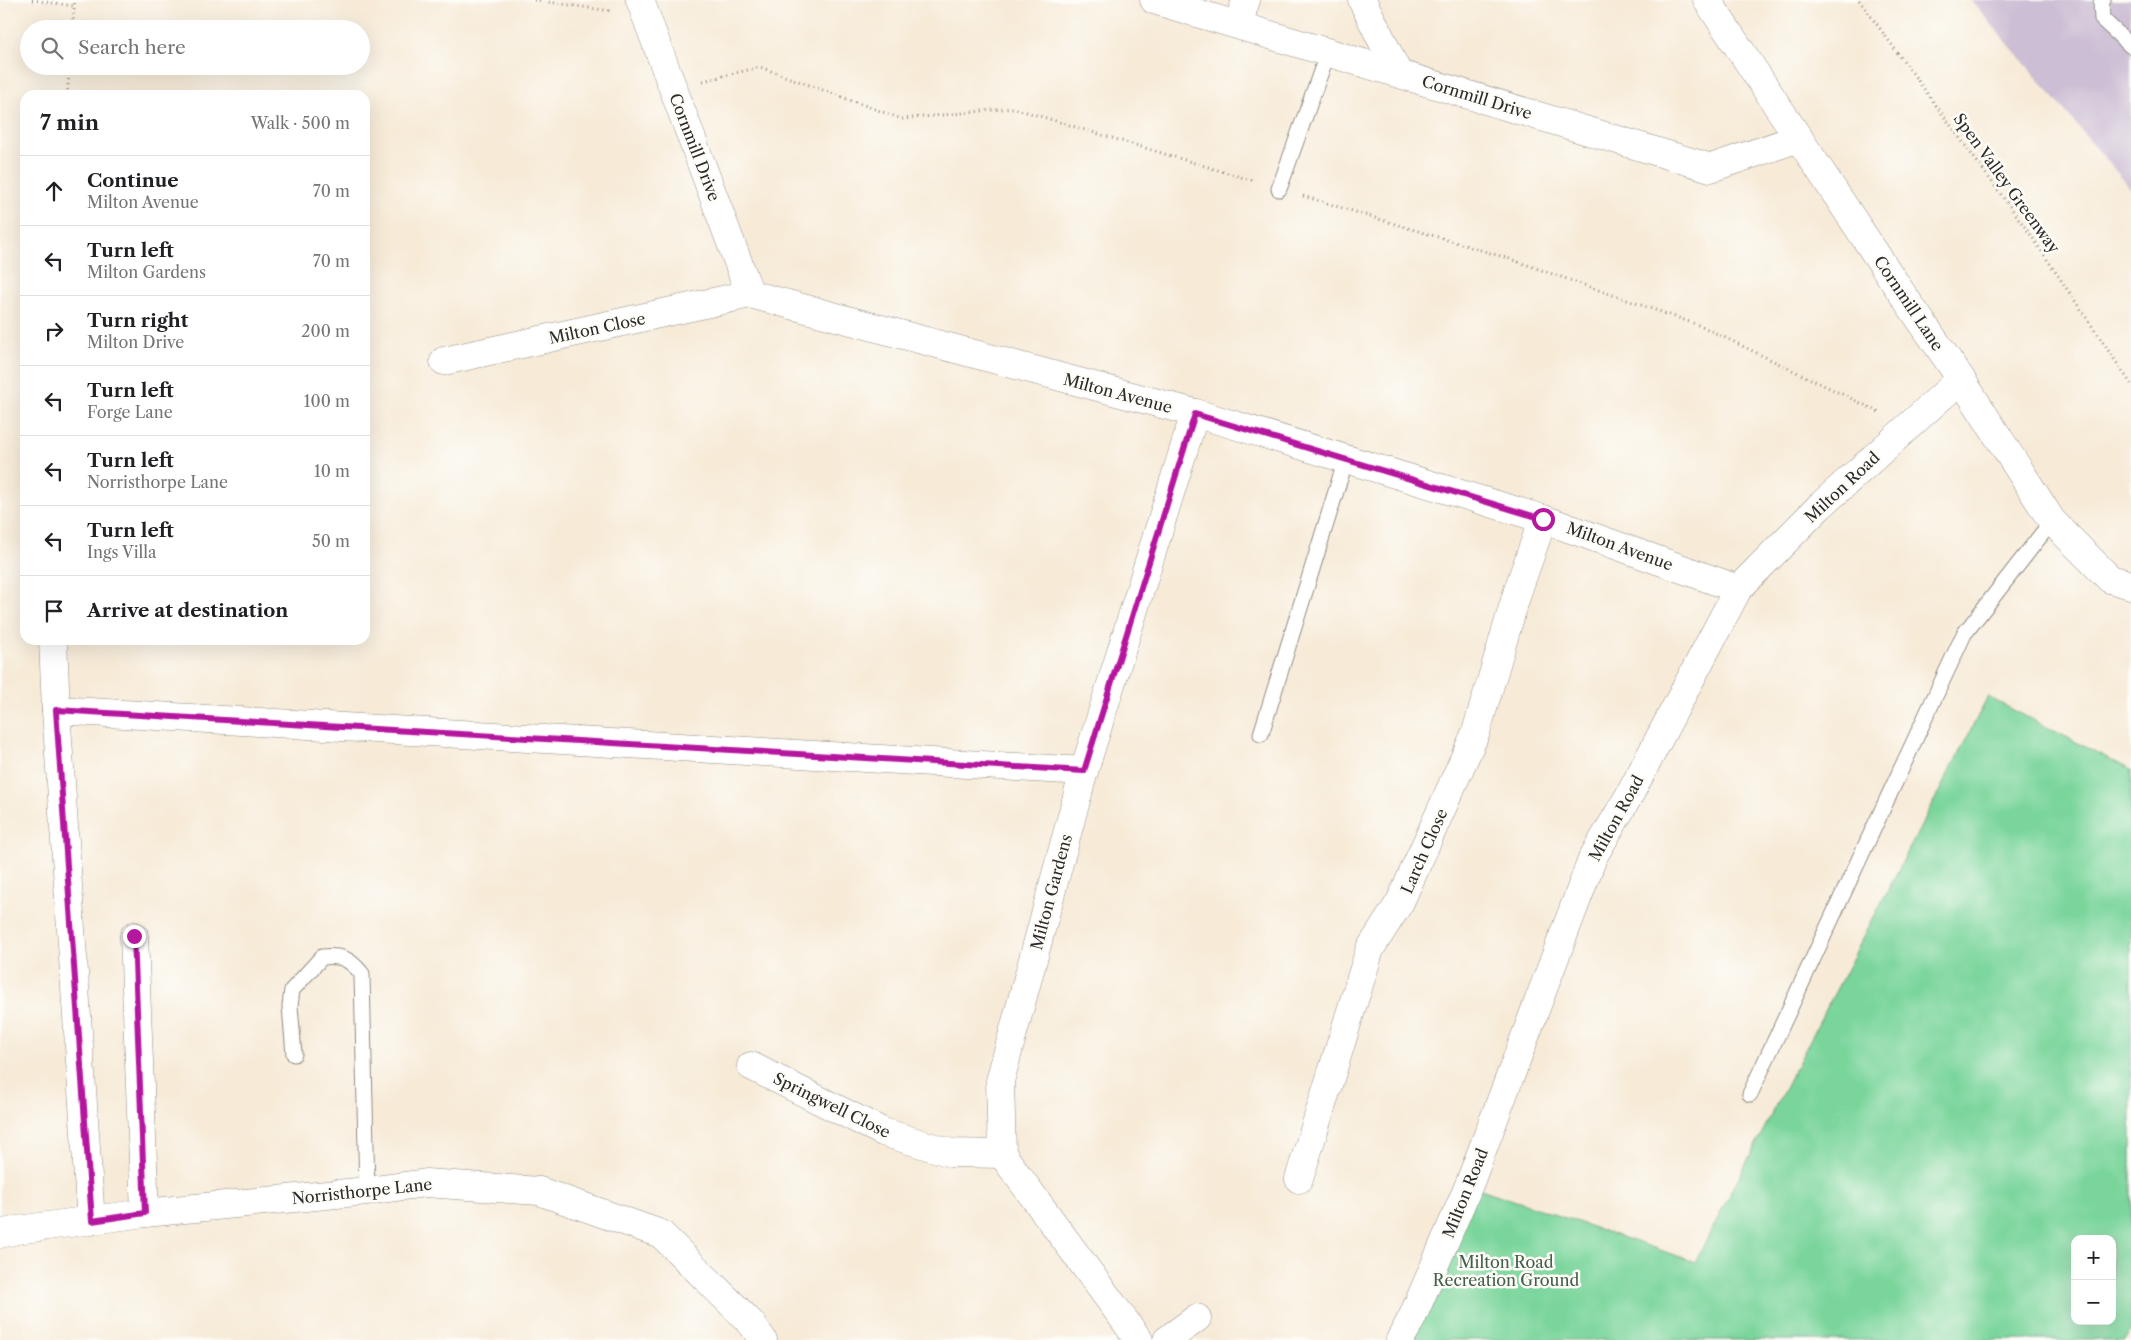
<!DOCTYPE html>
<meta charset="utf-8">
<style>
body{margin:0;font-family:"Libre Caslon Text",serif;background:#f6f6f6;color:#202124}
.controls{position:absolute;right:15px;bottom:15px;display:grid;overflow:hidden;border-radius:10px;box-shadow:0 5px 20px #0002}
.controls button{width:45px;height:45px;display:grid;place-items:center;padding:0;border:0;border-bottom:1px solid #e0e0e0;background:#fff;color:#202124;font:25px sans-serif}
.stop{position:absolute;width:15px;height:15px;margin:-11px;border:4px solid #b5179e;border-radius:50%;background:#fff}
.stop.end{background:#b5179e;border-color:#fff;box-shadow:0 1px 5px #0008}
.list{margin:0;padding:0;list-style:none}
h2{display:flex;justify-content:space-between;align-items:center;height:65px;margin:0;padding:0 20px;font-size:21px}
h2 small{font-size:16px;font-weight:400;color:#757577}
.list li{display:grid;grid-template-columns:32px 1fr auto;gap:15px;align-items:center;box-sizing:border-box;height:70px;padding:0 20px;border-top:1px solid #e0e0e0}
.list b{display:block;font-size:19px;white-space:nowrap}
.list p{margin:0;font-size:16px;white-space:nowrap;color:#757577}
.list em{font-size:16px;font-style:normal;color:#757577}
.icon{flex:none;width:28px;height:28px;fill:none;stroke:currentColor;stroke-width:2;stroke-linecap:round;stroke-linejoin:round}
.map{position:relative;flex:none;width:2131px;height:1340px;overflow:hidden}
.search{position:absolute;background:#fff;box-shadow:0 5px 20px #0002;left:20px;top:20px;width:350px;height:55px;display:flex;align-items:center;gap:12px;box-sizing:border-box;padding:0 18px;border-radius:28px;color:#757577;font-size:19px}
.panel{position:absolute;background:#fff;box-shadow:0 5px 20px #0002;left:20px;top:90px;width:350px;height:555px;border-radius:15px}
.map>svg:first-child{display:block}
.industrial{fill:#ccbed4}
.green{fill:#7ad59b;stroke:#528063;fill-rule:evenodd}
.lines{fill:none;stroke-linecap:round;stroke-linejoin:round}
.lane-casing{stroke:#918b82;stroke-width:17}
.street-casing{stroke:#918b82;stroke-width:29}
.secondary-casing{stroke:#918b82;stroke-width:29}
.path{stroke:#918b82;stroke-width:3;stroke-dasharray:1 4;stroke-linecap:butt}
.lane{stroke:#fff;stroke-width:15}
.street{stroke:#fff;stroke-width:28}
.secondary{stroke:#fff;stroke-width:28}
.route{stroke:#b5179e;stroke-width:6}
.labels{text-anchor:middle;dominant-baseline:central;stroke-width:5;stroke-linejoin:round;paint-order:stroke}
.street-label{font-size:16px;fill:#2b2b2b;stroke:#fdfcf7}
.park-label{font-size:16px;fill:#435e4d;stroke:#fdfcf7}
</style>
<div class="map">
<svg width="2131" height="1340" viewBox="0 0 2131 1340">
<rect width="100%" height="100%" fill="#fdfcf7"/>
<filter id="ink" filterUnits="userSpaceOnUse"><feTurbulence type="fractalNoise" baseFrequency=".02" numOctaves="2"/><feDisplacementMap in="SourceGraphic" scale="10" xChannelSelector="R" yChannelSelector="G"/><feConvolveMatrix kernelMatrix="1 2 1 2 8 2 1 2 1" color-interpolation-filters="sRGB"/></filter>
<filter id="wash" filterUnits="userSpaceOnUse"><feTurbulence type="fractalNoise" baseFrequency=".0096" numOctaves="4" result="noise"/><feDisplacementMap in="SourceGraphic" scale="20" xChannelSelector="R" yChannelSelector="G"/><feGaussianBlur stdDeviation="1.12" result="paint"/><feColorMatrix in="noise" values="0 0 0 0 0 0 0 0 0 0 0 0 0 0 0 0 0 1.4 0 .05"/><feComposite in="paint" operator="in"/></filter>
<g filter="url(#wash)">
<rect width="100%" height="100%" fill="#f7ebd8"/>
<!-- industrial -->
<path class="industrial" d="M1971,0H2131V189Z"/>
<!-- green -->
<path class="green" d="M1988,697L2131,770V1330L2125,1340H1400L1469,1185L1695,1262ZM2075,1239H2112V1321H2075Z"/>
</g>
<g filter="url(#ink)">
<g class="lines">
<defs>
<g id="lane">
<path d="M2103,0L2101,3L2102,19L2131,46"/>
<path d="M1279,189L1328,52"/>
<path d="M1261,734L1346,459"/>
<path d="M294,1054L290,1006L292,990L322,957C342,955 350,959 362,974L367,1191"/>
<path d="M1750,1094L1964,634L2052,521"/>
</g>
<g id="street">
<path d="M640,0L750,294"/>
<path d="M1154,0L1711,168L1799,138"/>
<path d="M1362,0L1398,73"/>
<path d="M1707,0L1899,289L1961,379L2052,521L2110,579L2131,585"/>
<path d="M1238,25L1246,0"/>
<path d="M444,361L750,294L1195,413L1543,519L1738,589"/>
<path d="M53,640L56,710L91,1221"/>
<path d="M56,710L1084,771"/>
<path d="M134,936L145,1213"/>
<path d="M751,1066L883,1132L951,1153L1002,1154"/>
<path d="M1299,1179L1370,949L1400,902L1476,732L1518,590L1543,519"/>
<path d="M1139,1340L1002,1154L1000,1081L1084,771L1195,413"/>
<path d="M1167,1340L1197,1318"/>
<path d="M1400,1340L1412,1318L1469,1185L1593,857L1630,794L1738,589L1819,507L1961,379"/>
</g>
<path id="secondary" d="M0,1234L17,1230L145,1213L367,1191L426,1183L539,1191L661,1234L751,1323L763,1340"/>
</defs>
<!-- lane casing -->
<use href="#lane" class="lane-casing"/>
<!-- street casing -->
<use href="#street" class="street-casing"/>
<!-- secondary casing -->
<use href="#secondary" class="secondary-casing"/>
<!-- path -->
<g class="path">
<path d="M32,0L74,6"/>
<path d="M534,0L611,11"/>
<path d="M1859,0L2030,234L2131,384"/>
<path d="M72,29L75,0"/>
<path d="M703,81L760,67L902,119L1013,108L1254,181"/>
<path d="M67,95L70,66"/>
<path d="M1303,196L1510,259L1701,326L1879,412"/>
</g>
<!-- lane -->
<use href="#lane" class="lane"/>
<!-- street -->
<use href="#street" class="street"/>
<!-- secondary -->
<use href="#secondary" class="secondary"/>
</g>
</g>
<g class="lines" filter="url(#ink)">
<!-- route -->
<path class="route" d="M134,936L145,1213L92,1221L56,710L1084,771L1195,414L1543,519"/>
</g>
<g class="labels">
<!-- street labels -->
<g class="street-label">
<text transform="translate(1477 97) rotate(17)">Cornmill Drive</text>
<text transform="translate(695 147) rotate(69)">Cornmill Drive</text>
<text transform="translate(2007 183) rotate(54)">Spen Valley Greenway</text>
<text transform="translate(1909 303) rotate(56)">Cornmill Lane</text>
<text transform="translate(597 328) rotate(-12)">Milton Close</text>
<text transform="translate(1118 393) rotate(15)">Milton Avenue</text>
<text transform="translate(1842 487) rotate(-43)">Milton Road</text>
<text transform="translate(1620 546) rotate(20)">Milton Avenue</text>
<text transform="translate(1616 818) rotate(-61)">Milton Road</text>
<text transform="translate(1424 851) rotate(-66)">Larch Close</text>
<text transform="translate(1051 892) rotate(-75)">Milton Gardens</text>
<text transform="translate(832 1105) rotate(26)">Springwell Close</text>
<text transform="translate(362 1191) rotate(-6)">Norristhorpe Lane</text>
<text transform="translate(1465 1193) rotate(-68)">Milton Road</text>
</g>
<!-- park labels -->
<g class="park-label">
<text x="1506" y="1262">Milton Road<tspan x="1506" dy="18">Recreation Ground</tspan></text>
</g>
</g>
</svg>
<div class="controls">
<button>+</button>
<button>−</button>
</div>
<div class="stop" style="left:1543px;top:519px"></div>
<div class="stop end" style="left:134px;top:936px"></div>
<div class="search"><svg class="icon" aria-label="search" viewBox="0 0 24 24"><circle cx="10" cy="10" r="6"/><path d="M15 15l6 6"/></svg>Search here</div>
<section class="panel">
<h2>7 min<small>Walk · 500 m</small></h2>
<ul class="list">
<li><svg class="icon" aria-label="ahead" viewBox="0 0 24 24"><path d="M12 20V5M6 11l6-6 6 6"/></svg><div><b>Continue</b><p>Milton Avenue</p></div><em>70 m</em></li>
<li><svg class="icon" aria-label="left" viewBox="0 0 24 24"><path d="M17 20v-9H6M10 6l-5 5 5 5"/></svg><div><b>Turn left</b><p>Milton Gardens</p></div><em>70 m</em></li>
<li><svg class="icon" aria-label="right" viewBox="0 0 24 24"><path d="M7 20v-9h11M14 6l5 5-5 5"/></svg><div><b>Turn right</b><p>Milton Drive</p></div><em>200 m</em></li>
<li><svg class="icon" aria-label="left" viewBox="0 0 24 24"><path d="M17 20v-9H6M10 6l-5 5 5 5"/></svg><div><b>Turn left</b><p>Forge Lane</p></div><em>100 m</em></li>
<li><svg class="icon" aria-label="left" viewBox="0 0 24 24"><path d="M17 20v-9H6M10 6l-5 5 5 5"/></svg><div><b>Turn left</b><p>Norristhorpe Lane</p></div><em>10 m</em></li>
<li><svg class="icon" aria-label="left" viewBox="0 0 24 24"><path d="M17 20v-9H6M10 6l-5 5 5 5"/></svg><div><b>Turn left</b><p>Ings Villa</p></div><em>50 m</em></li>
<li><svg class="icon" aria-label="arrive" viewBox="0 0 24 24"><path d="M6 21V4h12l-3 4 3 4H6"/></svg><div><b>Arrive at destination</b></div></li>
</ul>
</section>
</div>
